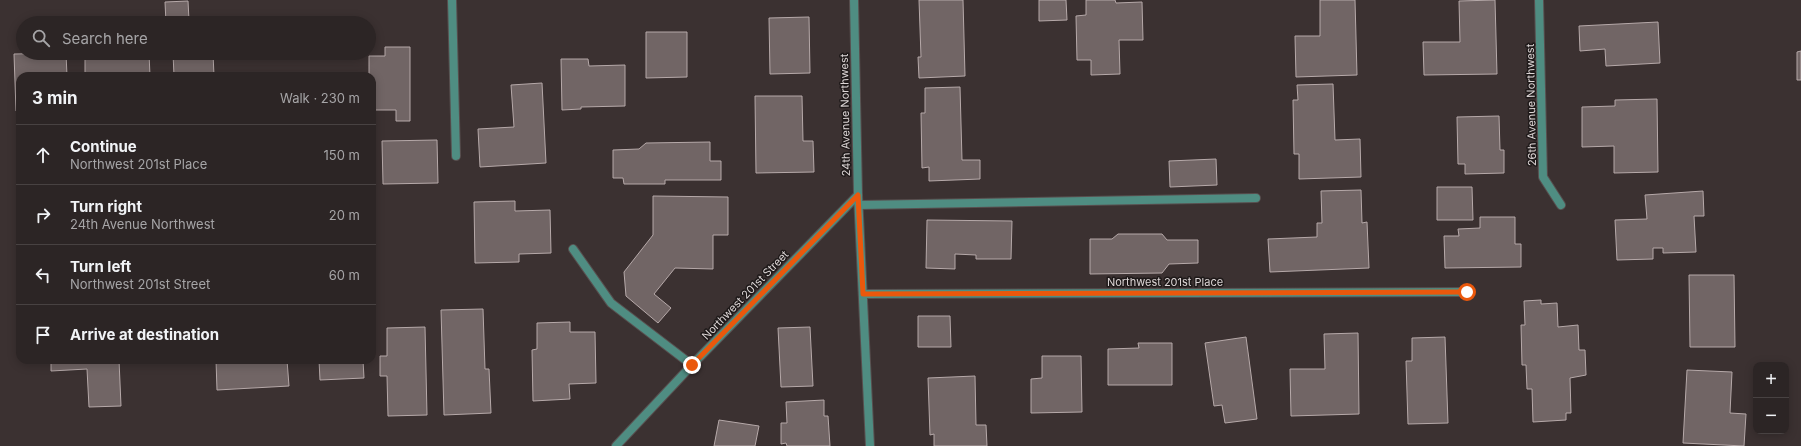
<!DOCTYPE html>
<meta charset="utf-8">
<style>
body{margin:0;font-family:Inter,sans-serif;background:#342d2d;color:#f1f3f6}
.controls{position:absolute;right:12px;bottom:12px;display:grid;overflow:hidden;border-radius:8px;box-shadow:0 2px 10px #0003}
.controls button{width:36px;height:36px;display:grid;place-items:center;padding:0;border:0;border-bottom:1px solid #484242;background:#2c2525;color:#f1f3f6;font:20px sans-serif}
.stop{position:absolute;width:12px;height:12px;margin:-9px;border:3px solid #ea580c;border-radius:50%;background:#fff}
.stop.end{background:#ea580c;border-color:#fff;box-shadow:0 1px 4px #0008}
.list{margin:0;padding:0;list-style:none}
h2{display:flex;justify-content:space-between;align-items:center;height:52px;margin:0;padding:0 16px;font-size:17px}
h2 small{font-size:13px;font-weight:400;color:#a6a5a7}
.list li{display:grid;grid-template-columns:26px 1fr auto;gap:12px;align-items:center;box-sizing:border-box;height:60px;padding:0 16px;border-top:1px solid #484242}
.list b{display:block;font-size:15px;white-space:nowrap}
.list p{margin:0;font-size:13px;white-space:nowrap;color:#a6a5a7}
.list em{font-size:13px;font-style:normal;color:#a6a5a7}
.icon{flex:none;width:22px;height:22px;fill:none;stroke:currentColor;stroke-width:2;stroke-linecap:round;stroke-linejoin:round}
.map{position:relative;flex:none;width:1801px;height:446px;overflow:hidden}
.search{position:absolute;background:#2c2525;box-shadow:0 2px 10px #0003;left:16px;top:16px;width:360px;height:44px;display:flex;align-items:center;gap:10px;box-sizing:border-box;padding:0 14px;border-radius:22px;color:#a6a5a7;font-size:15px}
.panel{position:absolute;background:#2c2525;box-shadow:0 2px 10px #0003;left:16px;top:72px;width:360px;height:292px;border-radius:12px}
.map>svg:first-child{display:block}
.building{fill:#716565;stroke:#b6a9a9}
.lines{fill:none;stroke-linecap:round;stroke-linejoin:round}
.service-casing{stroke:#584f4f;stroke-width:10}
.minor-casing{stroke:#584f4f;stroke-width:10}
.service{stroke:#4f8d82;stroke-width:8}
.minor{stroke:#4f8d82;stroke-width:8}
.route{stroke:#ea580c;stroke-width:5}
.labels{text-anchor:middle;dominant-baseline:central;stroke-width:3;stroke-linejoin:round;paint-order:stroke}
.street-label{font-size:11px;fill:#ddd6d6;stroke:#1f1a1a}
</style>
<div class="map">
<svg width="1801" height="446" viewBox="0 0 1801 446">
<rect width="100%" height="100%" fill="#3b3131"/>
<!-- building -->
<g class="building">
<path d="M919,0H963L965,76L919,78L918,57H921Z"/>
<path d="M1039,0H1066L1067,20L1039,21Z"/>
<path d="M1086,0H1115L1116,3L1142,2L1143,40H1119L1120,74L1091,75V60H1077L1076,16L1086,15Z"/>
<path d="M1320,0H1355L1357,75L1296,77L1295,36H1320Z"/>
<path d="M1495,0L1497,74L1424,75L1423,42H1460L1459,1Z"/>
<path d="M188,1L189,20L211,19L212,23H166L165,2Z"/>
<path d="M809,17L810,73L770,74L769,18Z"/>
<path d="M1658,22L1660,63L1606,66L1605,49L1580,51L1579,26Z"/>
<path d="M646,32H687V77L646,78Z"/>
<path d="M385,47H410V121H396V110H372V76H369V56H385Z"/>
<path d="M1801,51V80H1797V52Z"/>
<path d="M66,53L67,76H20V111H16L14,54Z"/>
<path d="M85,53H149L150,76H85Z"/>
<path d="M173,53H213L214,76H174Z"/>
<path d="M561,59H588L589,66L625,65V106L581,107V109L562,110Z"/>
<path d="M542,83L546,163L480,167L478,129L514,127L511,85Z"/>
<path d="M1333,84L1335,140L1360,139L1361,177L1299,179V154H1294L1293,100H1298L1297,85Z"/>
<path d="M960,87L962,160H980V179L929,181V167L922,168L921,113H925V88Z"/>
<path d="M755,96H802L803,141H813L814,172L756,173Z"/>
<path d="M1657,99L1658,172L1614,173V146L1582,147V107L1615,106V100Z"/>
<path d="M1499,116L1500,150H1504V173L1465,174V164H1458L1457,117Z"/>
<path d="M437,140L438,183L383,184L382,141Z"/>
<path d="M710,142V161H721V180H665V184H624L623,178H613V150L639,149L646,143Z"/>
<path d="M1216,159L1217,185L1170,187L1169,161Z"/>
<path d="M1437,187H1472L1473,220H1437Z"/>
<path d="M1361,190L1362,223L1367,222L1369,268L1270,272L1268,239L1317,237V223H1322L1321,191Z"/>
<path d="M1703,191L1704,216H1694L1696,252L1663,253V248H1653V259L1617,260L1615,220L1647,219L1645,195Z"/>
<path d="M653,196L728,197V235H713V269L675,268L654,294L671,308L658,323L626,296L624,272L653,235Z"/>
<path d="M515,201V211L550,210L551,253L519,254V262L475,263L474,202Z"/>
<path d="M1480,217H1515V244H1521V267L1445,268L1444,236H1459L1458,229L1480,228Z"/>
<path d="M927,220L1012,221L1011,259H976V255L955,254V269L926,268Z"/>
<path d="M1118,234H1162L1167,240H1198V263L1169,264L1162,273L1090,274V239H1112Z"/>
<path d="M1689,275H1734L1735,347H1690Z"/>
<path d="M1541,300V304L1557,303L1558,327L1578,325L1579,350H1585L1586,375L1570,378L1571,413H1566V420L1533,422L1532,389H1527L1526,365H1522L1521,325H1525L1524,301Z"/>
<path d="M483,309L485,369H489L491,413L444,415L441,310Z"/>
<path d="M918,316H950L951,347H918Z"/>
<path d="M570,322V332H595L596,383L569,384L570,399L533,401L532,350L537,349V323Z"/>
<path d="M425,327L427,415L388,416L387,376H380V356H387V328Z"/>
<path d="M810,327L813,386L781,387L778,328Z"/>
<path d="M1358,333L1359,414L1291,416L1290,369H1325L1324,334Z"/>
<path d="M1246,337L1257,419L1225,423L1222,405L1214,406L1205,343Z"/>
<path d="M1445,337L1448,423L1408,424L1406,361H1412V338Z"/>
<path d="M1138,343H1172V385H1108V349L1139,348Z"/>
<path d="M1042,356H1081L1082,412L1031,413V379L1042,378Z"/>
<path d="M51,360H119L121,406L89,407L87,369L51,371Z"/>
<path d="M216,360H287L289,386L217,390Z"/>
<path d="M319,360H363L364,378L320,380Z"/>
<path d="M1687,370L1732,372L1730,413L1746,414L1744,446L1683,443Z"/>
<path d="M975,376L976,425H986L987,446H934V434L930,435L928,378Z"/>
<path d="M824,400V416H828L830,446H787L786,443L781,444V423H787L786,402Z"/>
<path d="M719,420L759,426L755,446H714Z"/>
</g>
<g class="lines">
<defs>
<g id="service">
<path d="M452,0L456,156"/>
<path d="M573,249L611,303L692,365"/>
</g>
<g id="minor">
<path d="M854,0L858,195L870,446"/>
<path d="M1539,0L1543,177L1561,205"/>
<path d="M859,205L1256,198"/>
<path d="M863,294L1467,292"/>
<path d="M616,446L692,365L858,195"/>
</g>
</defs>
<!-- service casing -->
<use href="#service" class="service-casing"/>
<!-- minor casing -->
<use href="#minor" class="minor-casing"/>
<!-- service -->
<use href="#service" class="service"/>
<!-- minor -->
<use href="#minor" class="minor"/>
</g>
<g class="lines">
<!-- route -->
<path class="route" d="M692,365L858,195L863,294L1467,292"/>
</g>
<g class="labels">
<!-- street labels -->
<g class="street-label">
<text transform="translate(1531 105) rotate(-91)">26th Avenue Northwest</text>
<text transform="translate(845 115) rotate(-91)">24th Avenue Northwest</text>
<text x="1165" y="282">Northwest 201st Place</text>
<text transform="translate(745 295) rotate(-46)">Northwest 201st Street</text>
</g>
</g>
</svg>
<div class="controls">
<button>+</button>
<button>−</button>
</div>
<div class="stop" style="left:1467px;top:292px"></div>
<div class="stop end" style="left:692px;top:365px"></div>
<div class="search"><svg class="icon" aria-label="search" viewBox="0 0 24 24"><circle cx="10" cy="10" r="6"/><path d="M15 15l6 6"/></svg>Search here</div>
<section class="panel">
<h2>3 min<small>Walk · 230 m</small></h2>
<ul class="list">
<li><svg class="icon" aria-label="ahead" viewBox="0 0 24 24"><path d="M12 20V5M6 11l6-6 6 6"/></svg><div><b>Continue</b><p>Northwest 201st Place</p></div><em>150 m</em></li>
<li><svg class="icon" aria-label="right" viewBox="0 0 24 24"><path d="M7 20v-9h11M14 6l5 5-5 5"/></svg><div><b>Turn right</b><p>24th Avenue Northwest</p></div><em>20 m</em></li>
<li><svg class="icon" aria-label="left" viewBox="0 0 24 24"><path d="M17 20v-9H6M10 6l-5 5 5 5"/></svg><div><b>Turn left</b><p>Northwest 201st Street</p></div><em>60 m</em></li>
<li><svg class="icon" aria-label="arrive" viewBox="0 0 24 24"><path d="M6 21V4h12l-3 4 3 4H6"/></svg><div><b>Arrive at destination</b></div></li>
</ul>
</section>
</div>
